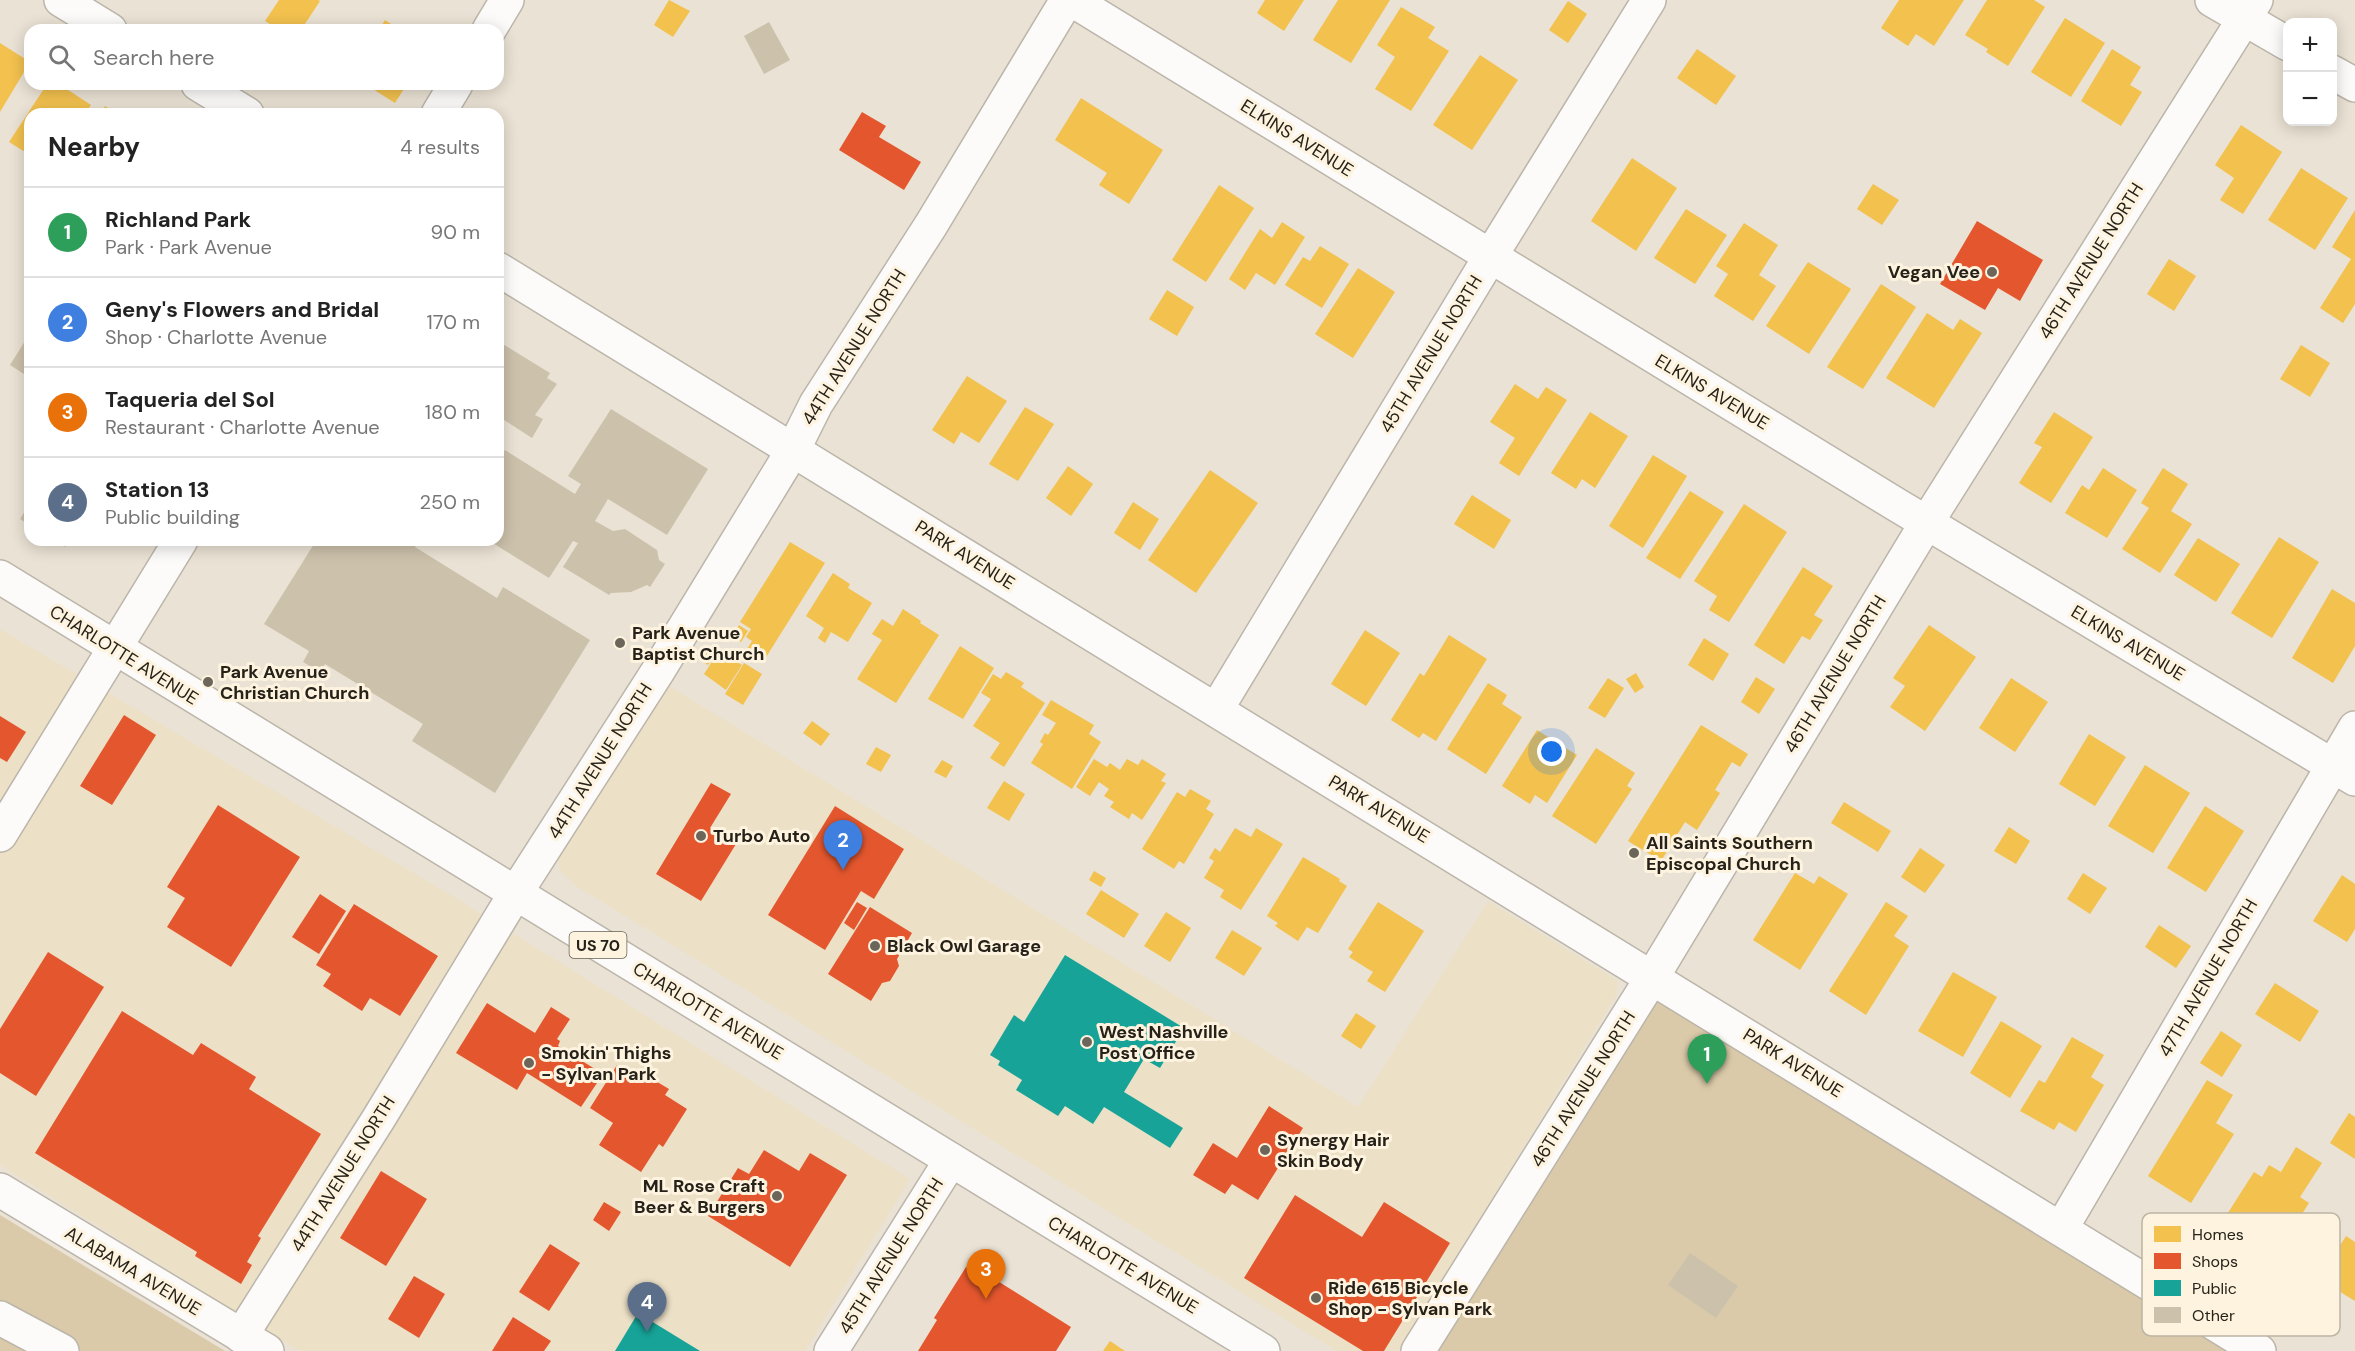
<!DOCTYPE html>
<meta charset="utf-8">
<style>
body{margin:0;font-family:"DM Sans",sans-serif;background:#f6f6f6;color:#222}
.controls{position:absolute;right:18px;top:18px;display:grid;overflow:hidden;border-radius:12px;box-shadow:0 3px 15px #0003}
.controls button{width:54px;height:54px;display:grid;place-items:center;padding:0;border:0;border-bottom:2px solid #e0e0e0;background:#fff;color:#222;font:30px sans-serif}
.you{position:absolute;left:1552px;top:752px;width:21px;height:21px;margin:-15px;border:4px solid #fff;border-radius:50%;background:#1a73e8;box-shadow:0 0 0 9px #1a73e833}
.badge{display:grid;place-items:center;width:39px;height:39px;border-radius:50%;background:#1a73e8;color:#fff;font-size:20px;font-weight:700}
.pin{position:absolute;translate:-50% -50px;filter:drop-shadow(0 2px 3px #0008)}
.pin::after{content:'';position:absolute;top:32px;width:21px;height:18px;background:inherit;clip-path:polygon(0 0,100% 0,50% 100%)}
.list{margin:0;padding:0;list-style:none}
h2{display:flex;justify-content:space-between;align-items:center;height:78px;margin:0;padding:0 24px;font-size:26px}
h2 small{font-size:20px;font-weight:400;color:#767676}
.list li{display:grid;grid-template-columns:39px 1fr auto;gap:18px;align-items:center;box-sizing:border-box;height:90px;padding:0 24px;border-top:2px solid #e0e0e0}
.list b{display:block;font-size:22px;white-space:nowrap}
.list p{margin:0;font-size:20px;white-space:nowrap;color:#767676}
.list em{font-size:20px;font-style:normal;color:#767676}
.icon{flex:none;width:33px;height:33px;fill:none;stroke:currentColor;stroke-width:2;stroke-linecap:round;stroke-linejoin:round}
.map{position:relative;flex:none;width:2355px;height:1351px;overflow:hidden}
.search{position:absolute;background:#fff;box-shadow:0 3px 15px #0003;left:24px;top:24px;width:480px;height:66px;display:flex;align-items:center;gap:15px;box-sizing:border-box;padding:0 21px;border-radius:18px;color:#767676;font-size:22px}
.panel{position:absolute;background:#fff;box-shadow:0 3px 15px #0003;left:24px;top:108px;width:480px;height:438px;border-radius:18px}
.map>svg:first-child{display:block}
.built{fill:#ece0c7}
.green{fill:#dacaa9}
.homes{fill:#f2c14e}
.shops{fill:#e4572e}
.public{fill:#17a398}
.building{fill:#ccc1ab}
.lines{fill:none;stroke-linecap:round;stroke-linejoin:round}
.minor-casing{stroke:#bbb5aa;stroke-width:36}
.major-casing{stroke:#bbb5aa;stroke-width:36}
.highway-casing{stroke:#bbb5aa;stroke-width:36}
.minor{stroke:#fcfbf9;stroke-width:33}
.major{stroke:#fcfbf9;stroke-width:33}
.highway{stroke:#fcfbf9;stroke-width:33}
.poi-dot{fill:#6b655a;stroke:#fdf3df;stroke-width:2}
.labels{text-anchor:middle;dominant-baseline:central;stroke-width:6;stroke-linejoin:round;paint-order:stroke}
.shield{fill:#fdf3df;stroke:#666154;stroke-width:1.5}
.shield-label{font-size:16px;font-weight:bold;fill:#262219}
.street-label{font-size:18px;fill:#262219;stroke:#fdf3df}
.poi-label{font-size:18px;font-weight:bold;fill:#262219;stroke:#fdf3df;text-anchor:start}
.key{fill:#fdf3df;stroke:#bcb4a4;stroke-width:1.5}
.key-label{font-size:16px;fill:#262219}
</style>
<div class="map">
<svg width="2355" height="1351" viewBox="0 0 2355 1351">
<rect width="100%" height="100%" fill="#eae2d4"/>
<!-- built -->
<g class="built">
<path d="M0,629L451,895L910,1179L805,1351H299L0,1165Z"/>
<path d="M664,683L1358,1107L1488,901L1618,981L1616,996L1398,1351H1337L576,886L560,871L557,852Z"/>
</g>
<!-- green -->
<g class="green">
<path d="M1653,976L2261,1351H1418Z"/>
<path d="M0,1215L225,1351H0Z"/>
</g>
<!-- homes -->
<g class="homes">
<path d="M279,0H318L320,1L301,30H280L265,21Z"/>
<path d="M669,0L690,11L673,37L654,25Z"/>
<path d="M1265,0H1304L1284,31L1257,13Z"/>
<path d="M1338,0H1390L1351,63L1313,40Z"/>
<path d="M1899,0H1964L1934,46L1916,34L1908,46L1881,28Z"/>
<path d="M1987,0H2034L2045,7L2008,66L1986,52L1988,49L1965,35Z"/>
<path d="M1568,1L1587,14L1568,43L1549,30Z"/>
<path d="M1401,7L1435,27L1428,38L1449,51L1411,111L1375,89L1395,57L1377,45Z"/>
<path d="M2065,18L2105,43L2071,97L2031,72Z"/>
<path d="M385,20L400,30H379Z"/>
<path d="M0,43L30,62L0,112Z"/>
<path d="M1697,49L1736,76L1716,105L1677,78Z"/>
<path d="M2112,49L2141,67L2130,85L2142,92L2121,126L2081,101Z"/>
<path d="M1480,55L1518,80L1472,150L1433,125Z"/>
<path d="M47,84H59L91,105L85,114H30V155L9,142Z"/>
<path d="M365,84H407L395,103Z"/>
<path d="M1081,98L1163,150L1129,204L1099,185L1107,173L1055,140Z"/>
<path d="M105,106L117,114H100Z"/>
<path d="M2241,125L2282,152L2243,214L2220,200L2234,178L2215,165Z"/>
<path d="M1632,158L1677,188L1636,251L1591,221Z"/>
<path d="M2301,168L2348,198L2315,250L2268,220Z"/>
<path d="M1873,184L1899,200L1882,225L1857,209Z"/>
<path d="M1219,185L1254,208L1206,282L1172,260Z"/>
<path d="M1686,209L1727,235L1695,284L1654,258Z"/>
<path d="M2355,210V304L2343,323L2320,308L2351,259L2332,247Z"/>
<path d="M1282,222L1305,237L1275,285L1256,273L1245,290L1229,279L1260,229L1272,238Z"/>
<path d="M1744,223L1778,245L1759,275L1776,286L1753,321L1714,296L1728,274L1716,266Z"/>
<path d="M1320,246L1349,264L1322,308L1285,285L1303,257L1310,261Z"/>
<path d="M2169,259L2196,276L2174,311L2147,294Z"/>
<path d="M1808,262L1851,289L1809,354L1766,326Z"/>
<path d="M1358,268L1395,292L1353,358L1315,334Z"/>
<path d="M1881,284L1916,307L1863,389L1827,367Z"/>
<path d="M1167,290L1194,307L1177,336L1149,319Z"/>
<path d="M1927,313L1953,330L1960,319L1982,333L1934,408L1886,378Z"/>
<path d="M2301,345L2330,363L2310,397L2280,379Z"/>
<path d="M967,376L1007,401L979,443L961,432L954,444L932,430Z"/>
<path d="M1515,384L1538,399L1546,387L1567,400L1519,476L1499,463L1515,438L1490,422Z"/>
<path d="M1025,407L1054,424L1018,481L989,464Z"/>
<path d="M1590,412L1628,436L1595,488L1582,479L1576,489L1551,473Z"/>
<path d="M2054,412L2093,437L2051,503L2019,483L2042,447L2034,443Z"/>
<path d="M1653,455L1687,476L1643,548L1609,526Z"/>
<path d="M1068,466L1093,484L1071,516L1046,498Z"/>
<path d="M2103,468L2137,490L2107,538L2065,513L2082,485L2089,490Z"/>
<path d="M2163,468L2188,484L2171,511L2192,524L2160,573L2122,549L2149,508L2141,503Z"/>
<path d="M1210,470L1258,503L1196,593L1148,560Z"/>
<path d="M1690,491L1724,512L1680,579L1646,558Z"/>
<path d="M1472,495L1511,520L1494,549L1454,524Z"/>
<path d="M1133,502L1159,519L1140,550L1114,533Z"/>
<path d="M1744,504L1787,532L1729,622L1709,610L1717,596L1694,581Z"/>
<path d="M2279,537L2319,562L2272,638L2231,613Z"/>
<path d="M2198,538L2240,564L2216,602L2174,575Z"/>
<path d="M790,542L825,563L763,662L746,651L752,641L746,637L751,629L740,622Z"/>
<path d="M1803,567L1833,586L1814,615L1823,620L1810,640L1802,636L1784,664L1754,645Z"/>
<path d="M833,573L850,584L848,588L872,603L848,642L831,632L825,643L818,638L824,628L806,616Z"/>
<path d="M2332,589L2355,603V646L2333,683L2292,658Z"/>
<path d="M903,609L921,621L920,623L939,635L896,703L857,679L882,640L872,634L882,619L893,626Z"/>
<path d="M739,625L748,631L741,642L732,636Z"/>
<path d="M1929,625L1976,657L1925,731L1890,707L1905,686L1893,678Z"/>
<path d="M1365,630L1400,653L1366,706L1331,684Z"/>
<path d="M1449,635L1487,659L1436,741L1423,733L1419,738L1391,720L1420,673L1424,676Z"/>
<path d="M1704,638L1729,654L1713,681L1688,665Z"/>
<path d="M708,646L717,652L708,665L699,659Z"/>
<path d="M960,646L994,668L963,719L928,699Z"/>
<path d="M719,651L742,665L726,690L704,674Z"/>
<path d="M744,663L762,674L743,705L725,694Z"/>
<path d="M1006,672L1024,683L1021,687L1045,703L1004,767L990,758L1000,743L973,726L991,699L981,693L993,674L1001,679Z"/>
<path d="M1636,673L1644,687L1635,693L1626,679Z"/>
<path d="M1756,677L1775,689L1759,714L1741,702Z"/>
<path d="M1608,678L1624,688L1605,718L1588,708Z"/>
<path d="M2011,678L2048,702L2015,752L1979,728Z"/>
<path d="M1488,683L1507,695L1502,704L1522,717L1486,774L1447,749Z"/>
<path d="M1051,700L1094,725L1089,734L1101,742L1072,789L1031,763L1043,744L1040,742L1045,733L1048,735L1056,723L1042,715Z"/>
<path d="M812,721L830,734L821,746L803,733Z"/>
<path d="M1701,725L1748,754L1740,767L1732,762L1715,790L1720,793L1697,830L1685,822L1661,861L1628,841Z"/>
<path d="M1537,730L1577,755L1547,803L1535,795L1530,804L1502,786Z"/>
<path d="M2089,734L2126,757L2095,806L2059,784Z"/>
<path d="M876,747L891,755L881,772L866,764Z"/>
<path d="M1596,748L1635,773L1627,786L1632,789L1596,844L1552,816Z"/>
<path d="M1094,759L1107,767L1110,763L1120,770L1127,759L1138,765L1142,759L1166,774L1161,781L1166,783L1142,820L1132,813L1129,819L1110,807L1114,802L1104,796L1109,789L1099,782L1090,796L1076,787Z"/>
<path d="M942,760L953,766L946,778L934,772Z"/>
<path d="M2145,765L2190,793L2153,853L2108,826Z"/>
<path d="M1004,781L1025,794L1009,821L987,808Z"/>
<path d="M1190,789L1211,801L1206,809L1214,814L1184,864L1179,861L1174,869L1142,849L1177,792L1185,797Z"/>
<path d="M1844,802L1891,831L1878,852L1831,823Z"/>
<path d="M2205,806L2244,831L2206,892L2167,868Z"/>
<path d="M2009,827L2030,841L2016,864L1994,851Z"/>
<path d="M1235,828L1251,837L1256,828L1283,844L1241,910L1220,897L1224,890L1204,878L1214,861L1209,858L1215,848L1220,852Z"/>
<path d="M1920,848L1945,865L1925,893L1901,877Z"/>
<path d="M1303,857L1340,879L1339,881L1347,886L1318,933L1307,927L1298,941L1275,926L1278,923L1267,916Z"/>
<path d="M1094,871L1106,878L1101,887L1089,880Z"/>
<path d="M1795,873L1814,884L1819,876L1848,894L1800,970L1753,940Z"/>
<path d="M2083,873L2107,888L2090,914L2067,899Z"/>
<path d="M2342,875L2355,884V929L2347,942L2313,921Z"/>
<path d="M1101,890L1139,914L1124,938L1086,914Z"/>
<path d="M1378,902L1424,931L1385,992L1367,981L1373,972L1349,957L1353,952L1348,949Z"/>
<path d="M1886,902L1908,916L1894,936L1909,946L1866,1015L1829,991Z"/>
<path d="M1166,912L1191,928L1170,962L1144,946Z"/>
<path d="M2159,925L2191,946L2176,968L2145,947Z"/>
<path d="M1232,930L1262,948L1244,976L1215,958Z"/>
<path d="M1953,972L1997,997L1963,1057L1918,1031Z"/>
<path d="M2275,983L2319,1011L2300,1042L2255,1014Z"/>
<path d="M1356,1013L1376,1026L1361,1049L1341,1036Z"/>
<path d="M2001,1021L2042,1046L2010,1098L1970,1073Z"/>
<path d="M2221,1031L2242,1045L2222,1077L2200,1063Z"/>
<path d="M2072,1037L2104,1055L2091,1077L2104,1085L2076,1132L2059,1122L2054,1130L2020,1111L2039,1080L2045,1083Z"/>
<path d="M2207,1080L2233,1095L2216,1123L2234,1134L2191,1203L2148,1176Z"/>
<path d="M2349,1113L2355,1117V1159L2330,1143Z"/>
<path d="M2296,1147L2322,1163L2300,1197L2309,1203L2277,1253L2224,1219L2254,1172L2262,1177L2269,1165L2281,1172Z"/>
<path d="M2346,1236L2355,1242V1301L2319,1279Z"/>
<path d="M1110,1341L1125,1351H1103Z"/>
</g>
<!-- shops -->
<g class="shops">
<path d="M862,112L886,126L879,137L921,162L904,190L839,150Z"/>
<path d="M1977,221L2043,260L2020,301L1998,288L1985,310L1940,284Z"/>
<path d="M124,715L156,735L112,805L80,786Z"/>
<path d="M0,716L26,732L7,762L0,758Z"/>
<path d="M711,783L731,794L710,828L736,844L701,901L656,874Z"/>
<path d="M218,805L300,857L231,967L167,927L185,898L167,887Z"/>
<path d="M835,806L904,849L874,899L861,891L825,950L768,915Z"/>
<path d="M320,894L346,911L319,954L292,937Z"/>
<path d="M857,902L867,908L854,930L844,923Z"/>
<path d="M354,904L438,956L400,1016L370,998L362,1011L323,986L331,974L316,965Z"/>
<path d="M870,907L912,933L897,959L899,966L890,981L882,983L871,1001L828,974Z"/>
<path d="M48,952L104,987L36,1096L0,1073V1029Z"/>
<path d="M487,1003L535,1033L551,1007L570,1019L557,1039L560,1041L558,1046L603,1074L581,1107L527,1073L517,1090L456,1053Z"/>
<path d="M122,1011L193,1055L201,1043L256,1077L249,1089L321,1134L258,1236L261,1238L247,1262L252,1265L241,1284L195,1256L197,1252L35,1153Z"/>
<path d="M617,1065L636,1077L639,1071L669,1089L665,1095L687,1109L663,1147L659,1144L641,1172L599,1145L613,1123L590,1108Z"/>
<path d="M1269,1106L1303,1128L1258,1200L1232,1184L1225,1194L1193,1175L1213,1143L1237,1158Z"/>
<path d="M764,1150L799,1171L810,1153L847,1175L790,1267L708,1216L738,1168L749,1174Z"/>
<path d="M381,1171L427,1199L386,1266L340,1238Z"/>
<path d="M1295,1195L1362,1237L1384,1202L1450,1243L1384,1351H1363L1244,1278Z"/>
<path d="M604,1202L621,1212L609,1231L593,1220Z"/>
<path d="M550,1244L580,1263L549,1311L519,1292Z"/>
<path d="M966,1267L985,1279L988,1275L1071,1327L1056,1351H918L937,1320L934,1318Z"/>
<path d="M414,1276L445,1294L419,1338L388,1319Z"/>
<path d="M513,1317L551,1341L544,1351H492Z"/>
</g>
<!-- public -->
<g class="public">
<path d="M1065,955L1184,1028L1160,1068L1144,1059L1124,1092L1183,1128L1170,1148L1104,1107L1093,1124L1065,1106L1058,1116L1016,1090L1022,1080L998,1065L1000,1061L990,1055L1014,1015L1024,1022Z"/>
<path d="M638,1313L700,1351H615Z"/>
</g>
<!-- building -->
<g class="building">
<path d="M769,22L790,60L764,74L744,36Z"/>
<path d="M30,333V378L10,365Z"/>
<path d="M498,341L550,373L547,378L557,384L535,415L543,419L532,438L498,416Z"/>
<path d="M611,409L708,469L667,535L608,499L595,521L613,531L625,529L657,550L659,560L665,564L650,587L647,585L631,592L611,593L609,595L563,567L578,543L573,541L549,578L488,540H498V461L505,450L575,494L581,484L568,476Z"/>
<path d="M30,503V525L20,519Z"/>
<path d="M53,540H69L65,547Z"/>
<path d="M308,540H420L415,547L497,598L503,587L590,640L495,793L412,741L423,724L325,664L320,672L303,662L309,651L264,624L314,544Z"/>
<path d="M1690,1253L1738,1286L1716,1318L1668,1285Z"/>
</g>
<g class="lines">
<defs>
<g id="minor">
<path d="M61,0L110,30"/>
<path d="M1072,0L1897,505L2355,779"/>
<path d="M2212,0L2288,44"/>
<path d="M489,30L507,0"/>
<path d="M2332,72L2355,85"/>
<path d="M198,84L247,114"/>
<path d="M438,114L456,84"/>
<path d="M498,269L2259,1351"/>
<path d="M1216,710L1490,257L1649,0"/>
<path d="M0,835L181,540"/>
<path d="M0,1190L267,1351"/>
<path d="M2061,1229L2355,728"/>
<path d="M241,1336L379,1118L515,894L658,671L793,450L816,404L931,225L1067,0"/>
<path d="M831,1351L951,1160"/>
</g>
<g id="major">
<path d="M0,577L1263,1351"/>
<path d="M1418,1351L1653,976L1927,522L2256,0"/>
</g>
<path id="highway" d="M0,1318L62,1351"/>
</defs>
<!-- minor casing -->
<use href="#minor" class="minor-casing"/>
<!-- major casing -->
<use href="#major" class="major-casing"/>
<!-- highway casing -->
<use href="#highway" class="highway-casing"/>
<!-- minor -->
<use href="#minor" class="minor"/>
<!-- major -->
<use href="#major" class="major"/>
<!-- highway -->
<use href="#highway" class="highway"/>
</g>
<!-- markers -->
<g class="poi-dot">
<circle cx="1992" cy="272" r="6"/>
<circle cx="620" cy="643" r="6"/>
<circle cx="208" cy="682" r="6"/>
<circle cx="701" cy="836" r="6"/>
<circle cx="1634" cy="853" r="6"/>
<circle cx="875" cy="946" r="6"/>
<circle cx="1087" cy="1042" r="6"/>
<circle cx="529" cy="1063" r="6"/>
<circle cx="1265" cy="1150" r="6"/>
<circle cx="777" cy="1196" r="6"/>
<circle cx="1316" cy="1298" r="6"/>
</g>
<g class="labels">
<!-- shield labels -->
<rect class="shield" x="569.5" y="932" width="57" height="26" rx="4.5"/>
<g class="shield-label">
<text x="598" y="945">US 70</text>
</g>
<!-- street labels -->
<g class="street-label">
<text transform="translate(1297 138) rotate(32)">ELKINS AVENUE</text>
<text transform="translate(2091 261) rotate(-58)">46TH AVENUE NORTH</text>
<text transform="translate(854 347) rotate(-58)">44TH AVENUE NORTH</text>
<text transform="translate(1431 354) rotate(-59)">45TH AVENUE NORTH</text>
<text transform="translate(1712 392) rotate(31)">ELKINS AVENUE</text>
<text transform="translate(965 555) rotate(32)">PARK AVENUE</text>
<text transform="translate(2128 643) rotate(31)">ELKINS AVENUE</text>
<text transform="translate(124 655) rotate(32)">CHARLOTTE AVENUE</text>
<text transform="translate(1835 674) rotate(-59)">46TH AVENUE NORTH</text>
<text transform="translate(600 761) rotate(-58)">44TH AVENUE NORTH</text>
<text transform="translate(1379 809) rotate(31)">PARK AVENUE</text>
<text transform="translate(2208 978) rotate(-60)">47TH AVENUE NORTH</text>
<text transform="translate(708 1011) rotate(31)">CHARLOTTE AVENUE</text>
<text transform="translate(1793 1063) rotate(32)">PARK AVENUE</text>
<text transform="translate(1583 1089) rotate(-58)">46TH AVENUE NORTH</text>
<text transform="translate(343 1174) rotate(-58)">44TH AVENUE NORTH</text>
<text transform="translate(891 1256) rotate(-58)">45TH AVENUE NORTH</text>
<text transform="translate(1123 1265) rotate(31)">CHARLOTTE AVENUE</text>
<text transform="translate(133 1271) rotate(31)">ALABAMA AVENUE</text>
</g>
<!-- poi labels -->
<g class="poi-label">
<text x="1980" y="272" text-anchor="end">Vegan Vee</text>
<text x="632" y="633">Park Avenue<tspan x="632" dy="21">Baptist Church</tspan></text>
<text x="220" y="672">Park Avenue<tspan x="220" dy="21">Christian Church</tspan></text>
<text x="713" y="836">Turbo Auto</text>
<text x="1646" y="843">All Saints Southern<tspan x="1646" dy="21">Episcopal Church</tspan></text>
<text x="887" y="946">Black Owl Garage</text>
<text x="1099" y="1032">West Nashville<tspan x="1099" dy="21">Post Office</tspan></text>
<text x="541" y="1053">Smokin' Thighs<tspan x="541" dy="21">- Sylvan Park</tspan></text>
<text x="1277" y="1140">Synergy Hair<tspan x="1277" dy="21">Skin Body</tspan></text>
<text x="765" y="1186" text-anchor="end">ML Rose Craft<tspan x="765" dy="21">Beer &amp; Burgers</tspan></text>
<text x="1328" y="1288">Ride 615 Bicycle<tspan x="1328" dy="21">Shop - Sylvan Park</tspan></text>
</g>
</g>
<!-- legend -->
<rect x="2142" y="1213" width="198" height="123" rx="9" class="key"/>
<rect x="2154" y="1226" width="27" height="16" fill="#f2c14e"/>
<rect x="2154" y="1253" width="27" height="16" fill="#e4572e"/>
<rect x="2154" y="1280" width="27" height="16" fill="#17a398"/>
<rect x="2154" y="1307" width="27" height="16" fill="#ccc1ab"/>
<g class="key-label">
<text x="2192" y="1240">Homes</text>
<text x="2192" y="1267">Shops</text>
<text x="2192" y="1294">Public</text>
<text x="2192" y="1321">Other</text>
</g>
</svg>
<div class="controls">
<button>+</button>
<button>−</button>
</div>
<div class="you"></div>
<div class="pin badge" style="left:1707px;top:1084px;background:#2e9e5b">1</div>
<div class="pin badge" style="left:843px;top:870px;background:#3f7fe0">2</div>
<div class="pin badge" style="left:986px;top:1299px;background:#e8710a">3</div>
<div class="pin badge" style="left:647px;top:1332px;background:#5c6f8a">4</div>
<div class="search"><svg class="icon" aria-label="search" viewBox="0 0 24 24"><circle cx="10" cy="10" r="6"/><path d="M15 15l6 6"/></svg>Search here</div>
<section class="panel">
<h2>Nearby<small>4 results</small></h2>
<ul class="list">
<li><span class="badge" style="background:#2e9e5b">1</span><div><b>Richland Park</b><p>Park · Park Avenue</p></div><em>90 m</em></li>
<li><span class="badge" style="background:#3f7fe0">2</span><div><b>Geny's Flowers and Bridal</b><p>Shop · Charlotte Avenue</p></div><em>170 m</em></li>
<li><span class="badge" style="background:#e8710a">3</span><div><b>Taqueria del Sol</b><p>Restaurant · Charlotte Avenue</p></div><em>180 m</em></li>
<li><span class="badge" style="background:#5c6f8a">4</span><div><b>Station 13</b><p>Public building</p></div><em>250 m</em></li>
</ul>
</section>
</div>
